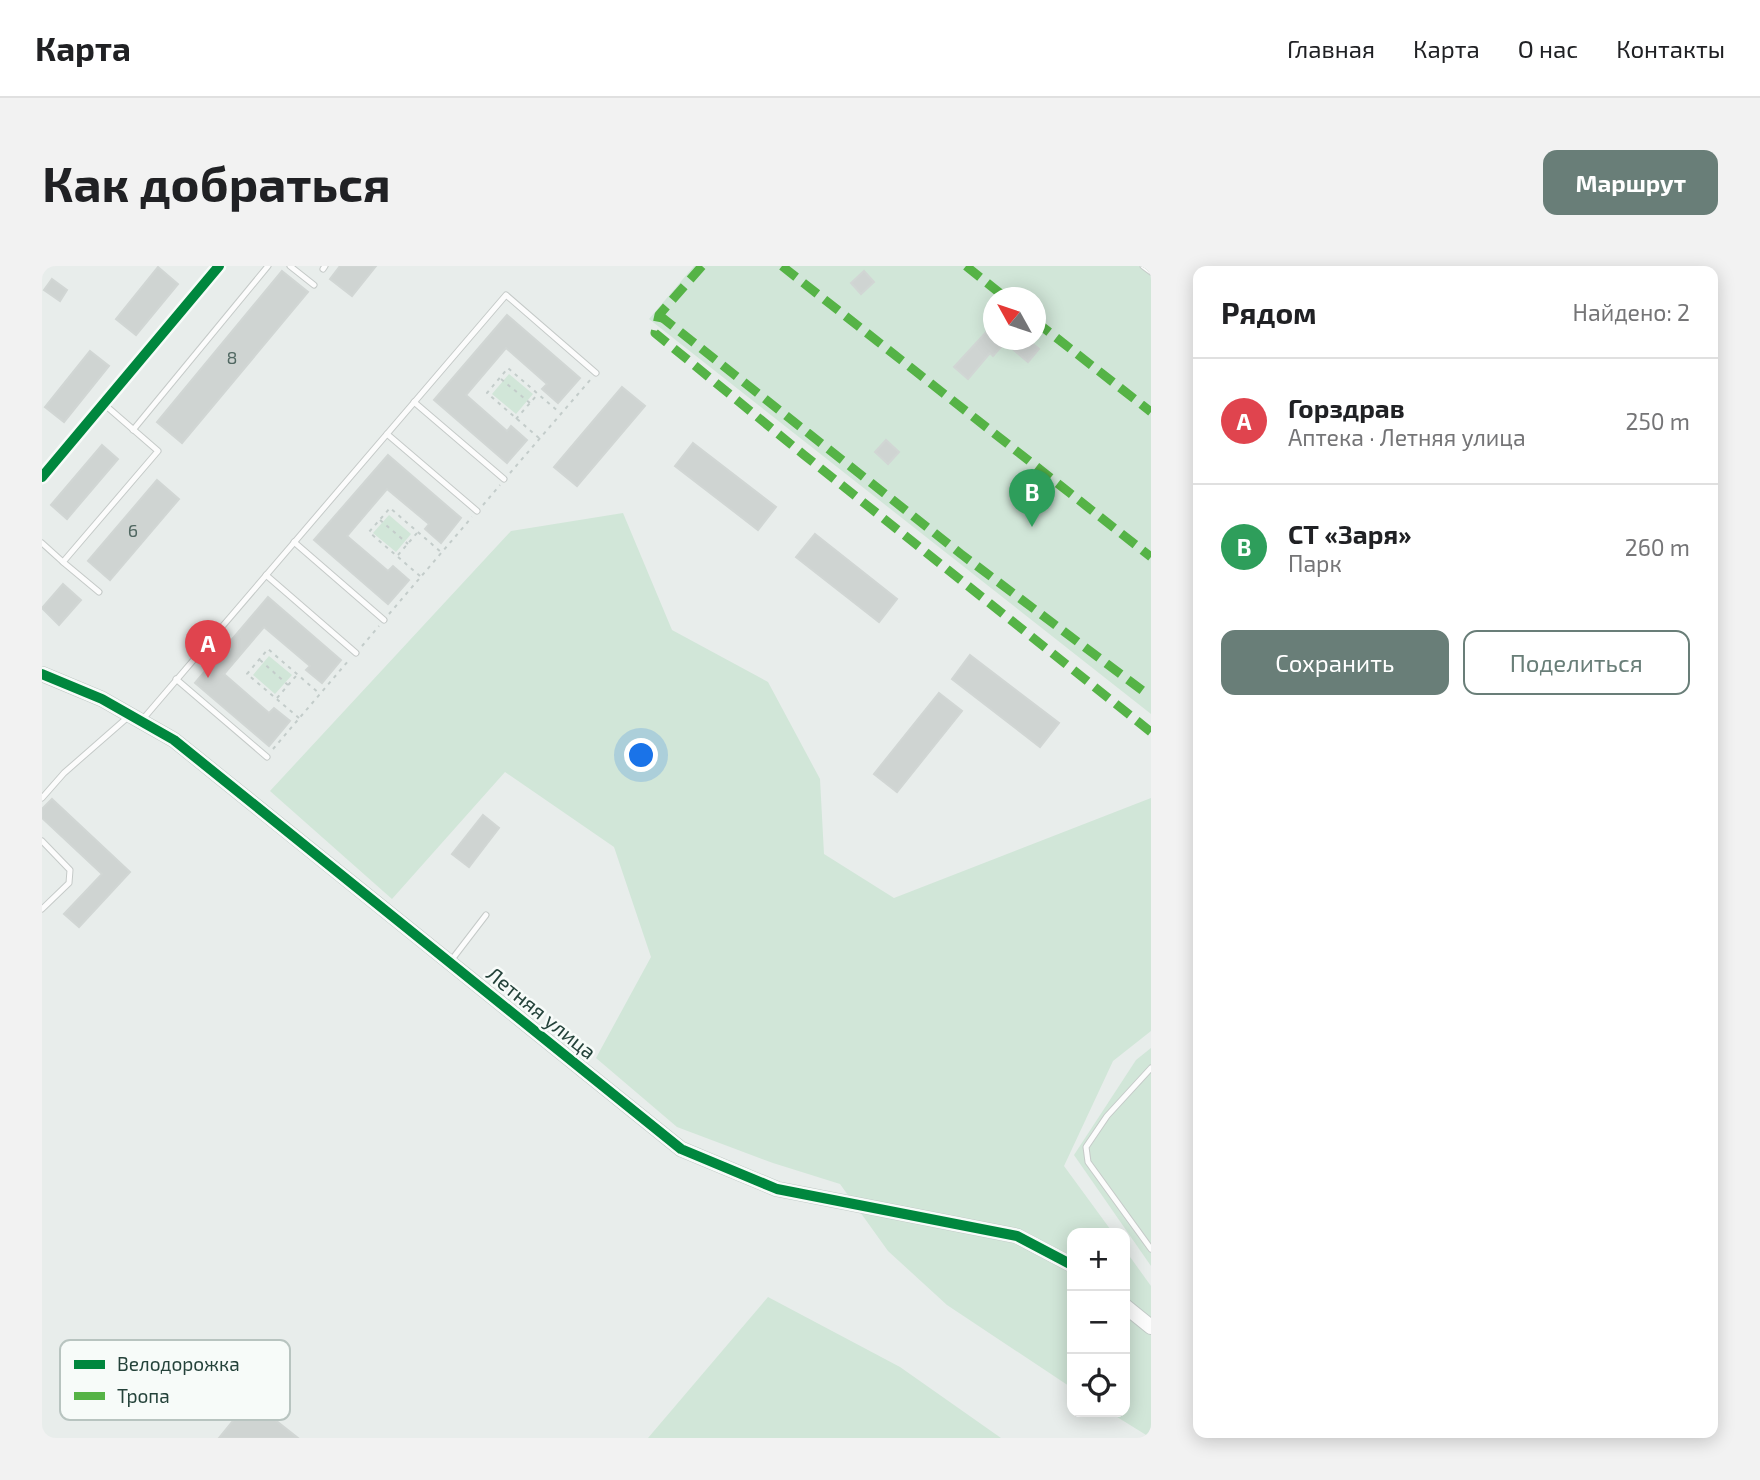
<!DOCTYPE html>
<html lang="ru">
<meta charset="utf-8">
<style>
body{margin:0;font-family:"Exo 2",sans-serif;background:#f2f2f2;color:#202124}
.controls{position:absolute;right:21px;bottom:21px;display:grid;overflow:hidden;border-radius:14px;box-shadow:0 4px 18px #0003}
.controls button{width:63px;height:63px;display:grid;place-items:center;padding:0;border:0;border-bottom:2px solid #e0e0e0;background:#fff;color:#202124;font:35px sans-serif}
.compass{position:absolute;left:941px;top:21px;width:63px;height:63px;border-radius:50%;background:#fff;box-shadow:0 4px 18px #0003;rotate:310deg}
.you{position:absolute;left:600px;top:490px;width:24px;height:24px;margin:-18px;border:5px solid #fff;border-radius:50%;background:#1a73e8;box-shadow:0 0 0 10px #1a73e833}
.badge{display:grid;place-items:center;width:46px;height:46px;border-radius:50%;background:#697e78;color:#fff;font-size:23px;font-weight:700}
.pin{position:absolute;translate:-50% -58px;filter:drop-shadow(0 2px 4px #0008)}
.pin::after{content:'';position:absolute;top:37px;width:24px;height:21px;background:inherit;clip-path:polygon(0 0,100% 0,50% 100%)}
.list{margin:0;padding:0;list-style:none}
h2{display:flex;justify-content:space-between;align-items:center;height:91px;margin:0;padding:0 28px;font-size:30px}
h2 small{font-size:23px;font-weight:400;color:#757577}
.list li{display:grid;grid-template-columns:46px 1fr auto;gap:21px;align-items:center;box-sizing:border-box;height:126px;padding:0 28px;border-top:2px solid #e0e0e0}
.list b{display:block;font-size:26px;white-space:nowrap}
.list p{margin:0;font-size:23px;white-space:nowrap;color:#757577}
.list em{font-size:23px;font-style:normal;color:#757577}
.actions{display:flex;gap:14px;padding:21px 28px}
.actions a{flex:1;padding:16px 0;border:2px solid #697e78;border-radius:14px;text-align:center;font-size:24px;color:#697e78}
.actions .main{background:#697e78;color:#fff}
.icon{flex:none;width:38px;height:38px;fill:none;stroke:currentColor;stroke-width:2;stroke-linecap:round;stroke-linejoin:round}
.map{position:relative;flex:none;width:1109px;height:1172px;overflow:hidden;border-radius:14px}
header{display:flex;align-items:center;gap:42px;box-sizing:border-box;height:98px;padding:0 35px;background:#fff;border-bottom:2px solid #e0e0e0}
header strong{font-size:33px}
nav{display:flex;gap:38px;margin-inline-start:auto;font-size:24px}
.intro{display:flex;align-items:center;justify-content:space-between;box-sizing:border-box;height:168px;padding:0 42px}
h1{margin:0;font-size:49px}
.button{padding:18px 32px;border-radius:14px;background:#697e78;color:#fff;font-size:24px;font-weight:700}
main{display:flex;gap:42px;padding:0 42px}
aside{flex:1;background:#fff;border-radius:14px;box-shadow:0 4px 18px #0003}
.map>svg:first-child{display:block}
.green{fill:#d1e6d8;fill-rule:evenodd}
.building{fill:#cfd4d2;stroke:#d1d6d4;stroke-width:2}
.lines{fill:none;stroke-linecap:round;stroke-linejoin:round}
.lane-casing{stroke:#c5cac8;stroke-width:7}
.street-casing{stroke:#c5cac8;stroke-width:11}
.secondary-casing{stroke:#c3cbc8;stroke-width:16}
.path{stroke:#c3ccca;stroke-width:2;stroke-dasharray:3.5 5;stroke-linecap:butt}
.lane{stroke:#fcfcfc;stroke-width:5}
.street{stroke:#fcfcfc;stroke-width:10}
.secondary{stroke:#fcfcfc;stroke-width:14}
.quiet{stroke:#55b346;stroke-width:9;stroke-dasharray:18 9;stroke-linecap:butt}
.cycleway-casing{stroke:#f7fbf9;stroke-width:15}
.cycleway{stroke:#00873e;stroke-width:10}
.labels{text-anchor:middle;dominant-baseline:central;stroke-width:5;stroke-linejoin:round;paint-order:stroke}
.number-label{font-size:18px;fill:#506761}
.street-label{font-size:21px;fill:#24423a;stroke:#f7fbf9}
.key{fill:#f7fbf9;stroke:#b8c4c0;stroke-width:2}
.key-label{font-size:19px;fill:#24423a}
</style>
<header>
<strong>Карта</strong>
<nav><a>Главная</a><a>Карта</a><a>О нас</a><a>Контакты</a></nav>
</header>
<div class="intro"><h1>Как добраться</h1><a class="button">Маршрут</a></div>
<main>
<div class="map">
<svg width="1109" height="1172" viewBox="0 0 1109 1172">
<rect width="100%" height="100%" fill="#e8edeb"/>
<!-- green -->
<g class="green">
<path d="M652,0H1109V448L607,53ZM951,32H993V74H951Z"/>
<path d="M467,108L491,128L474,148L450,128Z"/>
<path d="M581,247L630,364L726,416L778,513L782,588L852,632L1109,532V765L1071,795L1022,900L1071,967H1030V1122L905,1039L846,985L798,918L731,897L635,861L554,792L609,691L572,581L463,506L350,633L228,525L469,265Z"/>
<path d="M347,249L369,268L354,286L331,267Z"/>
<path d="M227,390L250,409L233,428L211,409Z"/>
<path d="M1109,782V1000L1032,889L1094,794Z"/>
<path d="M1083,984L1109,1020V1172L1067,1146H1083Z"/>
<path d="M726,1031L858,1101L959,1172H606Z"/>
</g>
<!-- building -->
<g class="building">
<path d="M298,0H334L310,30L288,13Z"/>
<path d="M116,1L136,18L94,69L74,53Z"/>
<path d="M240,5L266,26L140,177L115,156Z"/>
<path d="M822,5L832,16L819,28L809,17Z"/>
<path d="M10,13L25,24L18,35L2,24Z"/>
<path d="M465,49L538,112L516,137L500,123L505,118L464,82L424,129L465,165L469,160L485,174L465,197L392,134Z"/>
<path d="M947,63L951,67V74H965L951,90L948,87L926,113L912,101Z"/>
<path d="M972,74H986L997,83L986,96L967,80Z"/>
<path d="M48,85L67,100L22,156L3,141Z"/>
<path d="M580,121L603,140L535,220L512,201Z"/>
<path d="M844,174L857,186L846,198L833,186Z"/>
<path d="M651,177L734,241L716,264L633,200Z"/>
<path d="M60,179L76,193L25,253L9,239Z"/>
<path d="M346,189L419,252L399,277L383,263L387,258L345,223L305,270L346,305L351,300L367,314L346,338L272,274Z"/>
<path d="M115,214L137,233L68,314L46,295Z"/>
<path d="M773,268L855,333L837,356L754,291Z"/>
<path d="M21,318L39,334L17,359L0,342Z"/>
<path d="M226,331L299,394L280,417L264,404L268,400L222,361L182,408L227,447L232,442L248,455L227,480L153,417Z"/>
<path d="M928,389L1017,457L998,481L910,413Z"/>
<path d="M897,427L920,445L855,526L832,508Z"/>
<path d="M10,533L88,606L37,661L22,648L60,608L0,552V543Z"/>
<path d="M441,549L457,562L427,601L410,588Z"/>
<path d="M208,1134L256,1172H177Z"/>
</g>
<g class="lines">
<defs>
<g id="lane">
<path d="M248,0L272,19"/>
<path d="M1101,0L1109,6"/>
<path d="M281,3L283,0"/>
<path d="M372,136L462,213"/>
<path d="M91,164L226,0"/>
<path d="M345,168L435,245"/>
<path d="M252,276L342,354"/>
<path d="M0,277L21,296L116,185L63,139"/>
<path d="M21,296L57,326"/>
<path d="M224,309L314,387"/>
<path d="M134,413L225,491"/>
<path d="M101,453L464,29L554,107"/>
<path d="M0,532L22,507L86,451"/>
<path d="M0,575L28,604L27,617L0,643"/>
<path d="M408,696L444,649"/>
<path d="M1109,802L1065,850L1044,881L1046,896L1109,983"/>
</g>
<path id="street" d="M0,211L177,0"/>
<g id="secondary">
<path d="M0,408L60,433L132,474L639,883L735,923L975,970L1030,999"/>
<path d="M1083,1040L1109,1061"/>
</g>
</defs>
<!-- lane casing -->
<use href="#lane" class="lane-casing"/>
<!-- street casing -->
<use href="#street" class="street-casing"/>
<!-- secondary casing -->
<use href="#secondary" class="secondary-casing"/>
<!-- path -->
<g class="path">
<path d="M459,113L488,137"/>
<path d="M474,153L495,129"/>
<path d="M497,172L445,127L466,102L518,147"/>
<path d="M468,207L549,113"/>
<path d="M441,239L458,219"/>
<path d="M338,254L366,278"/>
<path d="M356,289L375,267"/>
<path d="M378,310L327,266L348,242L399,286"/>
<path d="M347,348L430,251"/>
<path d="M320,380L337,360"/>
<path d="M218,394L246,419"/>
<path d="M235,432L254,410"/>
<path d="M257,452L205,408L226,383L278,428"/>
<path d="M231,483L307,394"/>
</g>
<!-- lane -->
<use href="#lane" class="lane"/>
<!-- street -->
<use href="#street" class="street"/>
<!-- secondary -->
<use href="#secondary" class="secondary"/>
<!-- quiet -->
<g class="quiet">
<path d="M660,0L617,49L613,67L762,189L1109,466"/>
<path d="M740,0L1109,291"/>
<path d="M924,0L964,32"/>
<path d="M617,49L919,288L1101,425"/>
<path d="M993,55L1109,146"/>
</g>
<defs>
<g id="cycleway">
<path d="M0,211L177,0"/>
<path d="M0,408L60,433L132,474L639,883L735,923L975,970L1030,999"/>
</g>
</defs>
<!-- cycleway casing -->
<use href="#cycleway" class="cycleway-casing"/>
<!-- cycleway -->
<use href="#cycleway" class="cycleway"/>
</g>
<g class="labels">
<!-- number labels -->
<g class="number-label">
<text x="190" y="91">8</text>
<text x="91" y="264">6</text>
</g>
<!-- street labels -->
<g class="street-label">
<text transform="translate(500 746) rotate(39)">Летняя улица</text>
</g>
</g>
<!-- legend -->
<rect x="18" y="1074" width="230" height="80" rx="10" class="key"/>
<rect x="32" y="1094" width="31" height="9" fill="#00873e"/>
<rect x="32" y="1126" width="31" height="8" fill="#55b346"/>
<g class="key-label">
<text x="75" y="1105">Велодорожка</text>
<text x="75" y="1137">Тропа</text>
</g>
</svg>
<div class="controls">
<button>+</button>
<button>−</button>
<button><svg class="icon" aria-label="locate" viewBox="0 0 24 24"><circle cx="12" cy="12" r="6"/><path d="M12 2v4M12 18v4M2 12h4M18 12h4"/></svg></button>
</div>
<svg class="compass" viewBox="-18 -18 36 36"><path d="M0-13l5 13h-10z" fill="#e53935"/><path d="M0 13l5-13h-10z" fill="#757577"/></svg>
<div class="you"></div>
<div class="pin badge" style="left:166px;top:412px;background:#e0444e">A</div>
<div class="pin badge" style="left:990px;top:261px;background:#2e9e5b">B</div>
</div>
<aside>
<h2>Рядом<small>Найдено: 2</small></h2>
<ul class="list">
<li><span class="badge" style="background:#e0444e">A</span><div><b>Горздрав</b><p>Аптека · Летняя улица</p></div><em>250 m</em></li>
<li><span class="badge" style="background:#2e9e5b">B</span><div><b>СТ «Заря»</b><p>Парк</p></div><em>260 m</em></li>
</ul>
<div class="actions"><a class="main">Сохранить</a><a>Поделиться</a></div>
</aside>
</main>
